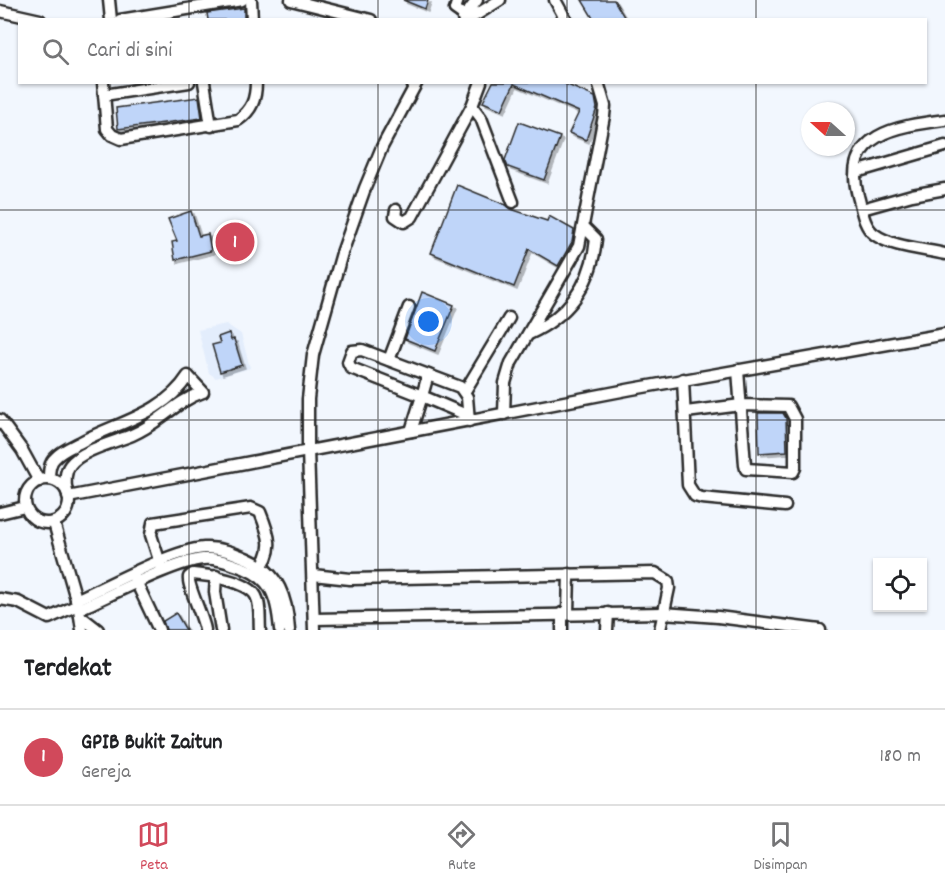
<!DOCTYPE html>
<html lang="id">
<style>
body{margin:0;font-family:Dekko,sans-serif;background:#f2f2f2;color:#202124}
.controls{position:absolute;right:18px;bottom:18px;display:grid;overflow:hidden;border-radius:0px;box-shadow:0 2px 4px #0004}
.controls button{width:54px;height:54px;display:grid;place-items:center;padding:0;border:0;border-bottom:2px solid #e0e0e0;background:#fff;color:#202124;font:30px sans-serif}
.compass{position:absolute;left:801px;top:102px;width:54px;height:54px;border-radius:50%;background:#fff;box-shadow:0 2px 4px #0004;rotate:291deg}
.you{position:absolute;left:429px;top:322px;width:21px;height:21px;margin:-15px;border:4px solid #fff;border-radius:50%;background:#1a73e8;box-shadow:0 0 0 9px #1a73e833}
.badge{display:grid;place-items:center;width:39px;height:39px;border-radius:50%;background:#d1495b;color:#fff;font-size:20px;font-weight:700}
.pin{position:absolute;translate:-50% -50%;border:3px solid #fff;box-shadow:0 2px 6px #0006}
.list{margin:0;padding:0;list-style:none}
h2{display:flex;justify-content:space-between;align-items:center;height:78px;margin:0;padding:0 24px;font-size:26px}
h2 small{font-size:20px;font-weight:400;color:#757577}
.list li{display:grid;grid-template-columns:39px 1fr auto;gap:18px;align-items:center;box-sizing:border-box;height:96px;padding:0 24px;border-top:2px solid #e0e0e0}
.list b{display:block;font-size:22px;white-space:nowrap}
.list p{margin:0;font-size:20px;white-space:nowrap;color:#757577}
.list em{font-size:20px;font-style:normal;color:#757577}
.icon{flex:none;width:33px;height:33px;fill:none;stroke:currentColor;stroke-width:2;stroke-linecap:round;stroke-linejoin:round}
.map{position:relative;flex:none;width:945px;height:630px;overflow:hidden}
.search{position:absolute;background:#fff;box-shadow:0 2px 4px #0004;left:18px;right:18px;top:18px;height:66px;display:flex;align-items:center;gap:15px;box-sizing:border-box;padding:0 21px;border-radius:0px;color:#757577;font-size:22px}
.sheet{height:174px;background:#fff}
nav{display:flex;justify-content:space-around;align-items:center;box-sizing:border-box;height:84px;border-top:2px solid #e0e0e0;background:#fff;font-size:16px;color:#757577}
nav a{display:grid;justify-items:center;gap:3px}
nav .on{color:#d1495b}
.map>svg:first-child{display:block}
.built{fill:#e3edfc}
.building{fill:#bfd5f9;stroke:#2b2b2b;stroke-width:1.5;filter:url(#shadow)}
.lines{fill:none;stroke-linecap:round;stroke-linejoin:round}
.minor-casing{stroke:#2b2b2b;stroke-width:15}
.minor{stroke:#fff;stroke-width:10}
.grid{fill:none;stroke:#2b2b2b;stroke-width:1.5;stroke-opacity:0.55}
</style>
<div class="map">
<svg width="945" height="630" viewBox="0 0 945 630">
<defs>
<filter id="shadow"><feDropShadow dx="3" dy="3" stdDeviation="0" flood-color="#0004"/></filter>
</defs>
<rect width="100%" height="100%" fill="#f2f7fe"/>
<filter id="ink" filterUnits="userSpaceOnUse"><feTurbulence type="fractalNoise" baseFrequency=".0167" numOctaves="2"/><feDisplacementMap in="SourceGraphic" scale="12" xChannelSelector="R" yChannelSelector="G"/><feConvolveMatrix kernelMatrix="1 2 1 2 8 2 1 2 1" color-interpolation-filters="sRGB"/></filter>
<g filter="url(#ink)">
<!-- built -->
<path class="built" d="M226,324L241,334L250,368L216,378L209,373L198,330Z"/>
<!-- building -->
<g class="building">
<path d="M403,0H428L425,9Z"/>
<path d="M582,0H614L626,20H594Z"/>
<path d="M244,8V20H208L207,13Z"/>
<path d="M493,82H561L595,97L597,108L586,140L569,133L579,112L514,84L502,110L483,102Z"/>
<path d="M199,97L202,118L118,129L116,108Z"/>
<path d="M519,122L560,137L544,180L508,167L505,160Z"/>
<path d="M457,185L506,205L511,209L547,221L549,216L574,230L572,242L558,266L529,249L514,287L431,253Z"/>
<path d="M191,211L199,236L208,234L211,251L175,260L172,242L177,241L168,219Z"/>
<path d="M422,292L454,305L435,351L405,339Z"/>
<path d="M229,333L231,340L234,339L242,365L220,372L212,345L220,343L218,337Z"/>
<path d="M758,413H783L786,418L787,451L759,453Z"/>
<path d="M176,613L186,630H166L163,621Z"/>
</g>
<g class="lines">
<defs>
<g id="minor">
<path d="M109,0L111,20"/>
<path d="M251,0L252,20"/>
<path d="M291,0L371,20"/>
<path d="M458,0L455,9L465,16"/>
<path d="M555,0L566,20"/>
<path d="M0,11L40,20"/>
<path d="M463,19L477,0"/>
<path d="M120,20L242,0"/>
<path d="M468,20L500,0"/>
<path d="M103,82L107,129L112,135L121,139L238,120C252,110 256,99 256,82"/>
<path d="M204,82L211,126"/>
<path d="M481,82L472,106L481,118L513,202"/>
<path d="M104,95L189,82"/>
<path d="M945,120C899,126 841,133 858,196C862,209 863,225 874,234C891,247 924,249 945,254"/>
<path d="M856,172L945,146"/>
<path d="M862,209L912,195L945,189"/>
<path d="M396,210L395,216L404,222L412,217L472,106"/>
<path d="M529,334C570,315 592,283 596,239L584,227"/>
<path d="M389,360L409,307"/>
<path d="M428,375L422,396L469,416"/>
<path d="M683,379L688,485L695,496L702,498L785,506"/>
<path d="M465,391L509,318"/>
<path d="M686,412L741,405L788,406L795,419V468L793,472L746,469L745,465L738,370"/>
<path d="M504,414L505,383L511,363L579,246L604,116L605,106L598,82"/>
<path d="M0,420L22,450L39,481"/>
<path d="M411,431L422,396L351,368L348,362L352,351L362,350L460,387L467,397L469,421"/>
<path d="M49,479C49,472 49,463 55,458C61,451 71,447 79,443C117,422 163,415 188,376L203,392C174,402 159,424 132,435C115,442 81,450 70,465C64,473 65,483 67,492"/>
<circle cx="47" cy="501" r="22"/>
<path d="M68,497L632,389L945,334"/>
<path d="M0,513L25,507"/>
<path d="M54,523L79,609L82,630"/>
<path d="M161,566L151,535L153,523L251,508L260,512C269,534 276,551 258,570"/>
<path d="M313,575L350,579L655,573L668,581L669,588L660,630"/>
<path d="M216,576L215,592L221,630"/>
<path d="M134,577L159,630"/>
<path d="M0,599L18,602L49,618L78,605"/>
<path d="M76,600C107,586 173,550 204,548C220,547 234,553 248,559C279,573 287,598 289,630"/>
<path d="M79,609C110,596 173,562 203,559C214,558 225,561 235,565C271,576 277,594 280,630"/>
<path d="M568,613L569,574"/>
<path d="M80,616L98,630"/>
<path d="M314,619L663,613L718,617L820,630"/>
<path d="M205,630C203,616 187,585 189,577L193,574C208,575 248,581 256,596C261,605 259,620 260,630"/>
<path d="M314,630L308,450V399L313,355L342,253L365,188L382,147L417,82"/>
<path d="M562,630V613"/>
<path d="M607,630L608,613"/>
</g>
</defs>
<!-- minor casing -->
<use href="#minor" class="minor-casing"/>
<!-- minor -->
<use href="#minor" class="minor"/>
</g>
</g>
<!-- grid -->
<path class="grid" d="M189,0V20M378,0V20M567,0V20M756,0V20M189,82V630M378,82V630M567,82V630M756,82V630M0,210H945M0,420H945"/>
</svg>
<div class="controls">
<button><svg class="icon" aria-label="locate" viewBox="0 0 24 24"><circle cx="12" cy="12" r="6"/><path d="M12 2v4M12 18v4M2 12h4M18 12h4"/></svg></button>
</div>
<svg class="compass" viewBox="-18 -18 36 36"><path d="M0-13l5 13h-10z" fill="#e53935"/><path d="M0 13l5-13h-10z" fill="#757577"/></svg>
<div class="you"></div>
<div class="pin badge" style="left:235px;top:242px">1</div>
<div class="search"><svg class="icon" aria-label="search" viewBox="0 0 24 24"><circle cx="10" cy="10" r="6"/><path d="M15 15l6 6"/></svg>Cari di sini</div>
</div>
<section class="sheet">
<h2>Terdekat<small></small></h2>
<ul class="list">
<li><span class="badge">1</span><div><b>GPIB Bukit Zaitun</b><p>Gereja</p></div><em>180 m</em></li>
</ul>
</section>
<nav>
<a class="on"><svg class="icon" aria-label="map" viewBox="0 0 24 24"><path d="M3 6l6-2 6 2 6-2v14l-6 2-6-2-6 2zM9 4v14M15 6v14"/></svg>Peta</a>
<a><svg class="icon" aria-label="directions" viewBox="0 0 24 24"><path d="M12 3l9 9-9 9-9-9zM9 14v-3h6M13 9l2 2-2 2"/></svg>Rute</a>
<a><svg class="icon" aria-label="saved" viewBox="0 0 24 24"><path d="M7 4h10v16l-5-4-5 4z"/></svg>Disimpan</a>
</nav>
